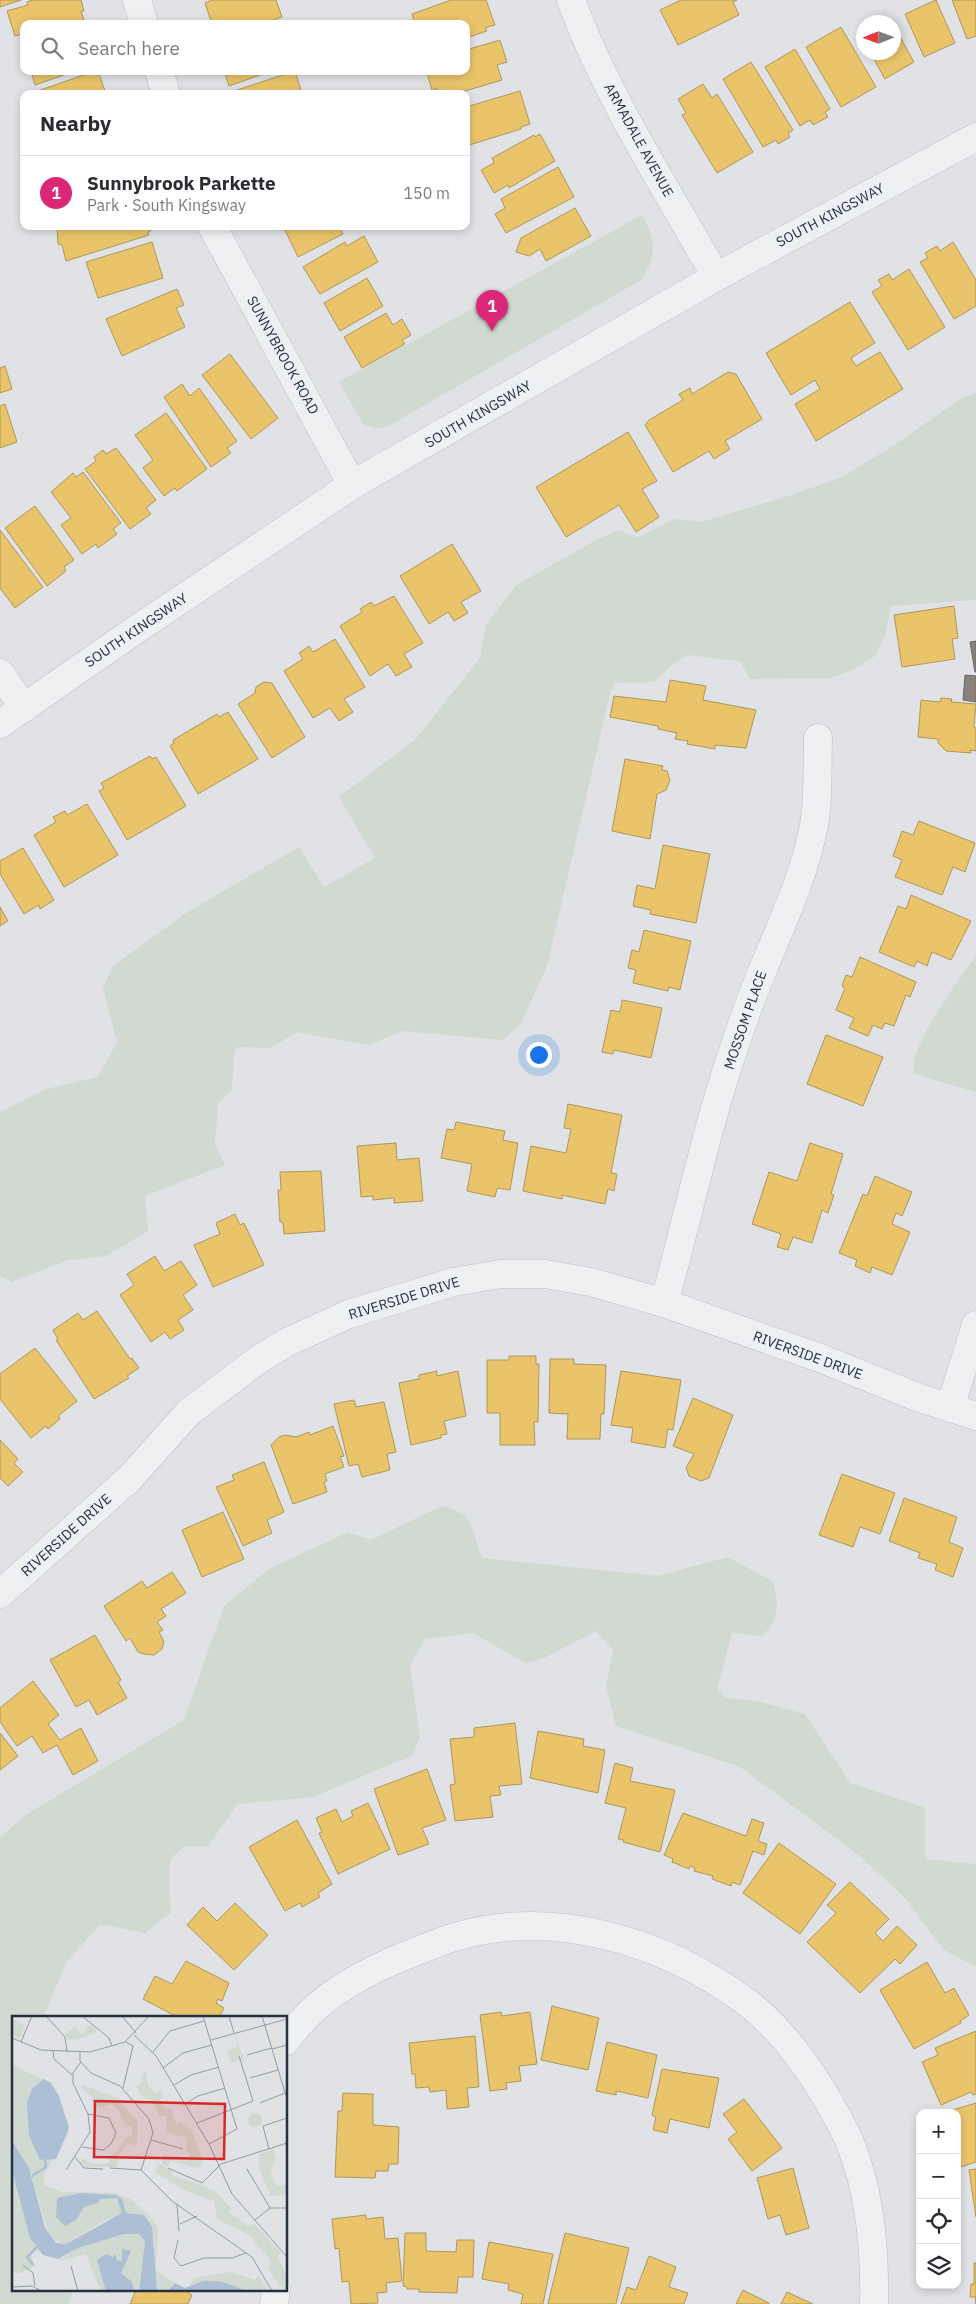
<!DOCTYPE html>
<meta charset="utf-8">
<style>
body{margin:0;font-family:"IBM Plex Sans",sans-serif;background:#f7f7f7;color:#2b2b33}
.controls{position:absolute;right:15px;bottom:15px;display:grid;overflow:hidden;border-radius:10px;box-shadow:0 2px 8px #0003}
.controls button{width:45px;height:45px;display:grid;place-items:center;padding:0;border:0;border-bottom:1px solid #e1e1e2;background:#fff;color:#2b2b33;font:25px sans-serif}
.compass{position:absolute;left:856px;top:15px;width:45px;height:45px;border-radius:50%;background:#fff;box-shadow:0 2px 8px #0003;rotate:269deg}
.you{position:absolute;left:538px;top:1054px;width:18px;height:18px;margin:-12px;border:4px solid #fff;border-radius:50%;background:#1a73e8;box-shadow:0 0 0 8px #1a73e833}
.badge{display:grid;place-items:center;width:32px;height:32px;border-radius:50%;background:#db2777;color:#fff;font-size:16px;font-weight:700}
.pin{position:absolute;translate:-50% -41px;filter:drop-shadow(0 1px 2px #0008)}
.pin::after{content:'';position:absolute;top:26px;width:18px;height:15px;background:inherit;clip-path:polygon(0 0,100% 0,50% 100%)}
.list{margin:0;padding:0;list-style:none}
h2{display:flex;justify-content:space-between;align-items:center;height:65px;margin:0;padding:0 20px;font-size:21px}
h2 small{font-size:16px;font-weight:400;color:#7c7c81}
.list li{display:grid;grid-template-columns:32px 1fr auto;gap:15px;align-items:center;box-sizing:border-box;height:75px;padding:0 20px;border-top:1px solid #e1e1e2}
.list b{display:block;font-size:19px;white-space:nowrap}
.list p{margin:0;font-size:16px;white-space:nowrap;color:#7c7c81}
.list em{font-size:16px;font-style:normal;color:#7c7c81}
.icon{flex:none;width:28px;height:28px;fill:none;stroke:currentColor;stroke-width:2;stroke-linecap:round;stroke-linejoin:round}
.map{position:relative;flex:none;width:976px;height:2304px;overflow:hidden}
.search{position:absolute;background:#fff;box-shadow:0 2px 8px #0003;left:20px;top:20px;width:450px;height:55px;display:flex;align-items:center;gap:12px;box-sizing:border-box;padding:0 18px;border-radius:10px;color:#7c7c81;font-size:19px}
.panel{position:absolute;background:#fff;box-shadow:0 2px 8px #0003;left:20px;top:90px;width:450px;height:140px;border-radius:10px}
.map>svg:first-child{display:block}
.green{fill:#d0dad0}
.homes{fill:#e9c46a;stroke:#ae985d}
.industry{fill:#8a817c;stroke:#6c696a}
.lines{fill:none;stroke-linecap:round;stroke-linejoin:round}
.minor-casing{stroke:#bec0c3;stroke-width:29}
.minor{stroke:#eff0f2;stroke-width:28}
.labels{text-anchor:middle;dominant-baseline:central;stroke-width:5;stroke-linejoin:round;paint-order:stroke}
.street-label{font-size:14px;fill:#253040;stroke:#edf1f6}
.inset-river{fill:none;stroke:#acbfd4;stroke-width:2.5}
.inset-road{fill:none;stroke:#959ba3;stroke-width:1}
.view{fill:#d62828;fill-opacity:0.15;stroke:#d62828;stroke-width:2.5}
.inset-edge{fill:none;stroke:#253040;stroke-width:2.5}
</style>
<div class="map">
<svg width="976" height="2304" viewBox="0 0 976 2304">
<rect width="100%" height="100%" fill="#e0e2e5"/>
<!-- green -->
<g class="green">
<path d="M642,215C656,240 657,256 641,280L387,427L374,428L363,424L339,382Z"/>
<path d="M976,393V600L891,606L885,636L875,656L853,670L830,678L750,679L740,661L687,655L670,667L654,682L615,683L611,689L547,966L521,1023L503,1040L402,1031L369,1045L296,1032L271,1048L238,1047L234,1051L232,1090L218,1104L215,1144L225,1165L145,1196L148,1231L106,1256L68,1260L11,1282L0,1275V1112L46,1089L98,1077L117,1042L103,989L112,967L186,913L299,847L324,887L375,858L339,797L415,740L480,658L486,625L515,586L594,541L619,530L637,538L674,519L701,522L795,494L842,477L890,448L962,398Z"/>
<path d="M976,957V1092L915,1074C905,1052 960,976 976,957Z"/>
<path d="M442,1506C475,1513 471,1530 482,1558L658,1576L728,1557L773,1582C779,1605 780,1618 762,1636L732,1633L717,1689L726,1698L756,1701L805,1714L850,1783L925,1808V1859L976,1864V1967L944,1950L906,1899L861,1857L740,1767L616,1726L606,1686L613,1649L596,1631L544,1658L525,1663L474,1633L425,1639L410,1665L420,1737L413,1755L313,1797L238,1804L208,1846H185L170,1859L169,1881L171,1913L145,1933L101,1924L67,1961L43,2018H14V2290H74L68,2304H0V1837L27,1814L184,1720L224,1606L269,1569L348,1532L371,1540Z"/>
</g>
<!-- homes -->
<g class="homes">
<path d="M0,0H21L0,7Z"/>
<path d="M33,0H81L84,11H81L84,20L72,24H24V33L15,36L7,11L28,5L27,2Z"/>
<path d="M212,0H276L282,17L262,24H212L205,3Z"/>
<path d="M451,0H486L495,25L485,28L487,31L466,38V24H415L412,14Z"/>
<path d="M681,0H737L733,2L739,15L678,45L660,10Z"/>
<path d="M936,0L955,43L924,57L905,14Z"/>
<path d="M952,0H976V36L967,39Z"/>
<path d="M894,26L914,62L885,79L870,52H894Z"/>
<path d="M841,27L876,87L841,107L806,47Z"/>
<path d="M500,40L507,62L497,65L502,80L455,94H437L436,88L432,90L427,73L466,71V50Z"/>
<path d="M795,49L830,109L825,112L828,117L813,125L810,120L800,126L765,67Z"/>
<path d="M751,62L793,130L788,133L790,137L778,144L776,140L763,147L723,79Z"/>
<path d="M31,71H75L35,85Z"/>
<path d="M95,71H98L106,94H35V92Z"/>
<path d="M224,71H271L229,86Z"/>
<path d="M295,71L302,94H228V93Z"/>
<path d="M703,84L712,98L717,94L753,152L717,173L682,115L686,113L678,99Z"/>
<path d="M520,91L530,124L521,127V129L466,146V107Z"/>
<path d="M540,134L555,161L509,188L508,185L494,193L481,170L494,163L492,158L534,135L535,137Z"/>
<path d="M558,167L574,197L506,233L495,214L505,208L501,199Z"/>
<path d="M575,208L591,236L546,261L540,249L529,256L516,252L521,238Z"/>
<path d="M57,226H151L152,230L148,232L149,235L66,261L62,245L58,244Z"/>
<path d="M283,226H339L343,234L298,257Z"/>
<path d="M364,236L378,262L320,294L303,267L345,242L347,246Z"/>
<path d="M152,242L163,278L98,298L86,262Z"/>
<path d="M953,242L976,280V306L954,319L920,262L928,258L925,253L937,246L940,251Z"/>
<path d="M909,269L945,327L908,350L872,292L882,286L878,280L889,274L892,280Z"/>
<path d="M367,278L383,306L340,331L324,303Z"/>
<path d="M177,289L184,305L176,308L185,327L122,356L106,319Z"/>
<path d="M850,302L875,343L851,358L856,366L880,352L903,389L816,441L795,404L820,389L815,380L791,395L766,353Z"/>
<path d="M386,313L393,325L402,319L411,335L402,340L405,344L362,368L344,337Z"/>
<path d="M230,354L278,418L251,439L202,375Z"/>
<path d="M5,366L12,389L0,393V368Z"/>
<path d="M728,372L736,374L762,419L725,441L730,449L714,459L709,451L673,472L645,425L649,420L683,400L679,394L690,388L692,394Z"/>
<path d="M182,384L190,396L199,388L237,441L227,448L231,453L211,467L164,397Z"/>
<path d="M5,404L17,442L0,448V406Z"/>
<path d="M166,413L207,469L177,491L175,488L164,496L143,468L153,460L135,435Z"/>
<path d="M628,432L657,481L642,489L659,517L636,532L619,505L566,537L536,487Z"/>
<path d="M116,448L156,500L146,508L151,514L130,529L85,469L96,461L94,457L103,450L106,454Z"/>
<path d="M83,472L121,523L113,529L117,534L98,548L96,544L82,554L61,525L71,518L51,492L73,473L76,477Z"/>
<path d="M35,506L74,560L64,567L66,571L47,586L5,528Z"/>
<path d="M0,530L43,587L15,608L0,588Z"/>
<path d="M452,544L481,591L461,602L468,613L454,621L448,612L429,624L400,576Z"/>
<path d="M394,596L423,643L404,654L412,667L396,676L388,664L370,676L340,626L362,612L360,609L371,602L374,606Z"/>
<path d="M954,606L958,638L952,639L955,659L902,667L894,615Z"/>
<path d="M335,639L365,687L344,699L353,712L339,721L330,708L313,718L284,671L303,659L299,653L309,646L313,652Z"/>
<path d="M670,680L706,686L703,700L756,710L746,748L715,745V749L687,744L688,741L675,739L677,733L658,729V726L610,717L614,696L666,702Z"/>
<path d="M264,682L272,683L305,737L272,758L238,704L255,693L256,687Z"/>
<path d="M941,698L952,699L951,702L976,704L974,727L976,728V751L970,750L971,753L946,751L938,743V739L918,737L921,700L940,702Z"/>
<path d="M228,712L258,759L198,794L170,746L174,743L173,740L217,714L219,717Z"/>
<path d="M150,756L152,759L156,757L186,806L127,840L99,791L104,788L101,783Z"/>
<path d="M625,759L663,766L662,770L667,771L670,780L666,790L657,794L650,839L612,831Z"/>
<path d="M87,804L118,855L64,887L34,835L56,822L53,817L65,811L67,815Z"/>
<path d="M919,821L975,843L965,872L953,867L942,895L895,877L902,860L893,856L902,831L913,835Z"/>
<path d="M663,845L710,854L696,923L650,914L651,910L633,906L637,885L655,889Z"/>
<path d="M23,848L54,900L40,909L39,905L24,914L0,874V861Z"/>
<path d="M911,895L971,921L951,960L932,952L927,966L917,961L914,967L879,952L898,906L906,909Z"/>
<path d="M0,907L8,921L0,926Z"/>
<path d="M644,930L691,941L680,990L669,987L668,991L633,983L636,970L628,968L632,950L639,952Z"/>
<path d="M860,957L916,982L910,997L906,995L894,1026L885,1023L882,1029L873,1025L868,1036L849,1028L854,1018L836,1010L845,988L842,986L846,975L852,977Z"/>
<path d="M622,1000L662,1008L651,1058L614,1050L613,1054L602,1052L611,1010L620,1012Z"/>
<path d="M826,1035L883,1057L863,1106L807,1084Z"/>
<path d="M568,1104L622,1115L611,1173L617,1174L614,1191L608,1189L605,1204L562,1195V1199L523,1191L531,1146L566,1153L571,1129L564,1128Z"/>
<path d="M456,1122L505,1131L503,1140L518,1143L510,1190L497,1188L495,1197L467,1191L472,1164L441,1158L447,1129L454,1130Z"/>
<path d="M396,1143L397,1160L419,1158L423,1201L394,1203V1198L373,1200V1196L361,1197L357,1146Z"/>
<path d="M810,1143L843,1154L831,1194L834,1195L828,1213L822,1210L812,1243L793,1237L788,1250L777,1247L781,1234L752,1224L769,1172L797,1181Z"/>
<path d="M321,1171L325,1231L284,1234L283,1222H280L278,1190H281L280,1172Z"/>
<path d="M875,1176L912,1192L902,1216L896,1213L892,1224L910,1232L892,1275L872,1267L870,1273L855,1266L857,1260L839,1253L863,1194L867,1196Z"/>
<path d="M235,1214L240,1225L244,1223L264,1265L213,1287L194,1245L220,1234L216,1223Z"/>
<path d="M155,1256L164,1271L181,1261L197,1285L183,1295L193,1310L178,1320L184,1330L170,1339L165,1332L151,1342L120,1295L134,1285L127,1274Z"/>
<path d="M97,1311L130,1359L132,1358L139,1368L127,1376L129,1378L94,1399L56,1340L58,1339L53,1330L78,1313L83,1320Z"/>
<path d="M35,1348L77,1401L58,1416L60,1419L48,1429L46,1426L31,1438L0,1399V1374Z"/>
<path d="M509,1356H536V1364H539L538,1422H534L535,1445H500V1413H487V1360H509Z"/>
<path d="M550,1359H574V1364L606,1365L604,1414H601L600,1439H567L568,1414L549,1413Z"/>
<path d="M437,1371V1376L458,1371L466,1416L444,1421L447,1434L441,1435V1438L411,1445L399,1383L419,1379V1375Z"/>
<path d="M621,1371L681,1380L673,1430L668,1429L665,1448L631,1442L633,1428L611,1425Z"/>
<path d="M693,1398L733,1415L709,1478L701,1481L689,1476L686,1468L694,1454L673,1446Z"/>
<path d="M354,1400L356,1407L384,1402L396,1452L387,1454L390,1470L362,1477L358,1464L349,1466L334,1404Z"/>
<path d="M333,1426L344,1456L340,1457L344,1467L325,1474L327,1481L324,1482L327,1492L293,1504L271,1445L279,1437L286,1435L296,1437L309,1432L310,1435Z"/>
<path d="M0,1440L18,1459L14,1463L23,1472L8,1486L0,1478Z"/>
<path d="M264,1462L284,1512L267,1520L272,1533L243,1546L216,1487L234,1480L232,1475Z"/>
<path d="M842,1474L895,1493L880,1534L860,1527L853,1547L819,1535Z"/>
<path d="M904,1498L957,1517L949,1542L963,1548L953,1577L935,1570L937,1564L918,1558L920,1553L889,1541Z"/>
<path d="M223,1512L244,1559L202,1577L182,1530Z"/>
<path d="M172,1572L186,1593L161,1609L166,1616L157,1622L163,1630L159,1632L164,1642L162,1649L154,1655L144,1654L138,1652L130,1638L126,1641L104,1606L142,1581L147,1588Z"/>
<path d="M95,1635L121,1680L118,1682L127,1698L97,1715L89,1700L76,1707L50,1660Z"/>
<path d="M33,1681L59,1715L48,1724L60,1740L81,1728L98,1761L73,1775L57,1745L43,1753L32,1736L17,1746L0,1722V1708Z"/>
<path d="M515,1723L522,1784L499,1786L501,1795L490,1796L493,1817L455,1821L450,1785L455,1784L450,1739L474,1737V1728Z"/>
<path d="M538,1731L584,1739L583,1746L605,1750L598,1793L530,1778Z"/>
<path d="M0,1733L18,1756L0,1770Z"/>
<path d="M615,1763L633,1768L630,1781L675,1790L660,1852L623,1842L624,1840L618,1839L626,1808L605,1803Z"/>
<path d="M427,1769L446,1820L422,1828L429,1844L398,1855L374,1789Z"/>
<path d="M368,1803L390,1849L338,1874L319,1833L322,1832L316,1818L336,1809L342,1822L353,1816L351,1811Z"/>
<path d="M683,1813L746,1836L752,1819L764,1823L758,1841L767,1844L764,1855L753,1851L740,1885L732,1882L731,1886L712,1879L713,1876L694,1871L695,1868L690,1866L689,1869L672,1862L673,1859L664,1855Z"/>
<path d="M297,1820L332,1884L318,1893L320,1897L302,1907L300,1903L285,1911L249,1847Z"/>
<path d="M779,1843L836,1884L800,1934L743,1893Z"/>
<path d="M850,1882L889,1919L875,1933L883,1941L897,1926L917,1945L900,1964L895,1959L860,1993L807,1942L836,1913L827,1905Z"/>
<path d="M235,1903L268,1935L234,1970L187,1925L203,1907L217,1921Z"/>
<path d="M186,1961L229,1983L222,2001L218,1999L216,2003L224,2008L219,2018H179L143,1999L155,1976L172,1984Z"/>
<path d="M927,1962L945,1993L954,1988L969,2015L960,2021L961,2023L914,2049L880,1990Z"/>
<path d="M552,2006L599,2018L588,2070L541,2060Z"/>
<path d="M501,2012L502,2016L530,2012L537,2064L519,2066L521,2081L506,2083L507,2089L490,2091L480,2015Z"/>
<path d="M976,2031V2094L973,2095L971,2092L941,2105L922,2062L938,2055L935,2048Z"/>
<path d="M475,2036L479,2087L467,2088L469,2107L447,2109L446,2090L430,2092L429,2087L416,2088L415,2074H412L409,2043Z"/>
<path d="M607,2042L657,2055L648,2098L616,2091V2095L596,2091Z"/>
<path d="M662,2069L719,2078L709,2128L670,2119L667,2133L653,2130L656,2117L652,2115Z"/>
<path d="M343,2093L373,2094V2125L399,2127L398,2164H389L388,2171H376L375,2178L335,2177L338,2111H342Z"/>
<path d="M744,2099L782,2148L752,2171L728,2139L737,2132L723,2114Z"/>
<path d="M976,2103V2162L961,2167L957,2156V2113H943Z"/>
<path d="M793,2168L809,2228L786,2235L780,2215L768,2219L757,2178Z"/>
<path d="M976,2169V2217L969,2170Z"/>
<path d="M366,2215V2219L383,2217L385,2239L398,2238L402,2281L386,2283L387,2292L377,2293L378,2303L351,2304L349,2281L342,2282L339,2248L335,2249L332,2219Z"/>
<path d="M405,2233H426V2251L456,2252L457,2240H474L473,2277H458L457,2293L419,2292V2289H407V2287L403,2286Z"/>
<path d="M565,2233L629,2248L616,2304H548Z"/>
<path d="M489,2242L553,2254L543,2304H521L523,2294L508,2290L509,2284L482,2279Z"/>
<path d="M649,2256L676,2267L669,2287L688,2293L684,2304H621L627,2287L636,2290Z"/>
<path d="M974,2263H976V2304L975,2297H970L971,2284H974Z"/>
<path d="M136,2290H189L188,2293L192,2295L188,2304H130Z"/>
<path d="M743,2290L769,2303V2304H736Z"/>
<path d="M787,2292L813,2304H781Z"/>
</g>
<!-- industry -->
<g class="industry">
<path d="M976,641V672H975L970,642Z"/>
<path d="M965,675L976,676V702L963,700Z"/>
</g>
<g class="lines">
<defs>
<g id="minor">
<path d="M137,0L144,24"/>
<path d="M571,0C607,98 665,186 716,277"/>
<path d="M159,71L166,94"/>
<path d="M212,226L352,485"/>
<path d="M0,673L24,708"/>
<path d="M0,724L131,633L352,485L716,277L976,137"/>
<path d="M664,1303C688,1219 705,1132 734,1048C742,1024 751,998 761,974C781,925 804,878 814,825C819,797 817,767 818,738"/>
<path d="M950,1408L976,1325"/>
<path d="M0,1594L129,1479L189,1412L258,1360L287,1342L349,1314L453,1282L501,1274H545L591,1282L664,1303L820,1358L917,1397L976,1416"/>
<path d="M286,2041C318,1994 370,1969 422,1949C434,1945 446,1939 458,1936C556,1908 665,1942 745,2001C775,2023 798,2053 818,2084C830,2104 844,2126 852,2148C871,2197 875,2252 874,2304"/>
<path d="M274,2304L276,2290"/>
</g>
</defs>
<!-- minor casing -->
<use href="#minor" class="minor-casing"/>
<!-- minor -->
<use href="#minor" class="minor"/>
</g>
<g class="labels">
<!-- street labels -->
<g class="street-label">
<text transform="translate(639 140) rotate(61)">ARMADALE AVENUE</text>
<text transform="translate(830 215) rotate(-28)">SOUTH KINGSWAY</text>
<text transform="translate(283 355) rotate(61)">SUNNYBROOK ROAD</text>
<text transform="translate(478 414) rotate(-30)">SOUTH KINGSWAY</text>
<text transform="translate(136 630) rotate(-34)">SOUTH KINGSWAY</text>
<text transform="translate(745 1020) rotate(-71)">MOSSOM PLACE</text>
<text transform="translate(404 1298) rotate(-17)">RIVERSIDE DRIVE</text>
<text transform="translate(808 1355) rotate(20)">RIVERSIDE DRIVE</text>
<text transform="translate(66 1535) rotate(-42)">RIVERSIDE DRIVE</text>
</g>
</g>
<!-- overview -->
<g transform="translate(12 2016)">
<rect width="275" height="275" fill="#e0e2e5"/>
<path d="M0,3L13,9L8,22L0,19ZM78,9L85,15L75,21L57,24L53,18L62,11L70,18ZM223,19L232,44L219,47L215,36L226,30ZM0,49L39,67L56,106V118L48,134L32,157V169L50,176L103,177L117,182L137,199L146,212L144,254L163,267L156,275H145L141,252L142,222L122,197H114L89,206L52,229L38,221L17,152L0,125ZM133,54L137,71L143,77L148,74L152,81L148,83L152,92L159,93L164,108L168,106L180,116L191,144V148L185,152L158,145L155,151L149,146L152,138L163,145L177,144L178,138L174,134V122L155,116L154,100L147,99L141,86L128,78L124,70L131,65L129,62ZM71,69L105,82L126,106L125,127L122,130L117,127L107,138L105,151H73L68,147L70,142L81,148H95L115,121L120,120V110L114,109L104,91L99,88L89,91L83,89L79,85L81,82L69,71ZM236 104a7 7 0 1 1 14 0a7 7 0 1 1-14 0ZM261,133L264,143L259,151L260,162L265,170L275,168V178L258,180L247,151V138ZM143,145L160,155L161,160L191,169L206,178L219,193L217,196L236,210L242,207L269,237L265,240L275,261V275L266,268L256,252L259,247L257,242L237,219L205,203L202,185L172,174L143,156L146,150ZM0,154L20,223L27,234L19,236L23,251L7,257H0ZM114,217L127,218L133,224L127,275H88L74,238L46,245L66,232ZM218,256L243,264L247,260L256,275H236L191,265L178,270L183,262Z" fill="#d0dad0"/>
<path d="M32,63L39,67L47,80L57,112L44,143L28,144L17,120L15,86L20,73ZM0,125L17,152L33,212L44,227L54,228L110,197L105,182L88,183L86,187L72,191L64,204L53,210L44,201L45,182L69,177L104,179L110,183L114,197L132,199L140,211L145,275H127L133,225L127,218H112L66,232L46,243L31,239L18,222L0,154ZM110,233L119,235L109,257L120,266L122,275H94L85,244L94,238L101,241L103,238L105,244L110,245ZM191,265H207L236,275H156L163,267L173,272Z" fill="#acbfd4"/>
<path class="inset-river" d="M20,160L34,151L33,144M21,249L15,241L25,231"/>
<path class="inset-road" d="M34,0L53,21L55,36M70,0L97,22L100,30M110,0L124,17M191,0L225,113L197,128M217,0L222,17M250,0L275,83M122,19L144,40L197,128L220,178L275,241M0,22L29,34L78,36L113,26L137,0M199,24L275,3M9,26L20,0M260,33L275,29M41,35L42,43L60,59M141,36L158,15L192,5M68,37V45L79,57L108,70L137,103L141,117L129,154M235,39L260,32M151,52L171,37L200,29M238,62L266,54M162,69L179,59L207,51M111,72L121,30L114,26M248,87L273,77M173,88L186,80L213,72M185,107L241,85L227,40M139,124L171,133M70,131L91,134L99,128L104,117L97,102L76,98M257,133L251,110L275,102M63,141L72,152L91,153M98,152L129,154M156,152L190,167L209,148L275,127M54,154L78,116L76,98L61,67V57L69,46M129,154L160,185L240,241L260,275M237,157L235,153L258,192M165,189L167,215M243,204L258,192H275M168,208L185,200M166,224L162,242L169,250L192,242H220L234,237M11,249L21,257L23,270M59,250L66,275M0,271L20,270L29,275"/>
<path class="view" d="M83,85L213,88L212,143L82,141Z"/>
<rect width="275" height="275" class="inset-edge"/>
</g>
</svg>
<div class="controls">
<button>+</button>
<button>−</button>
<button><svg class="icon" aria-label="locate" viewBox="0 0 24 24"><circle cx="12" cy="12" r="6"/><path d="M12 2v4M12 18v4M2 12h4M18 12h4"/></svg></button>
<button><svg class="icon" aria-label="layers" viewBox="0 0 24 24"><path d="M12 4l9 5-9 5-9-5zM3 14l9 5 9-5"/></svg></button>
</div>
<svg class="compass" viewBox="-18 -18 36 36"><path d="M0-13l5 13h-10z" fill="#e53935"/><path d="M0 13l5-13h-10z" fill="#7c7c81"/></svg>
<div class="you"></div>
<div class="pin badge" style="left:492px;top:331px">1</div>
<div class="search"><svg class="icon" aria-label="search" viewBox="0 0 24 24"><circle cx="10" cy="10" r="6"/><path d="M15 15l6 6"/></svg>Search here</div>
<section class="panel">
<h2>Nearby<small></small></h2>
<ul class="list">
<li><span class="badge">1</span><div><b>Sunnybrook Parkette</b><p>Park · South Kingsway</p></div><em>150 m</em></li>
</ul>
</section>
</div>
